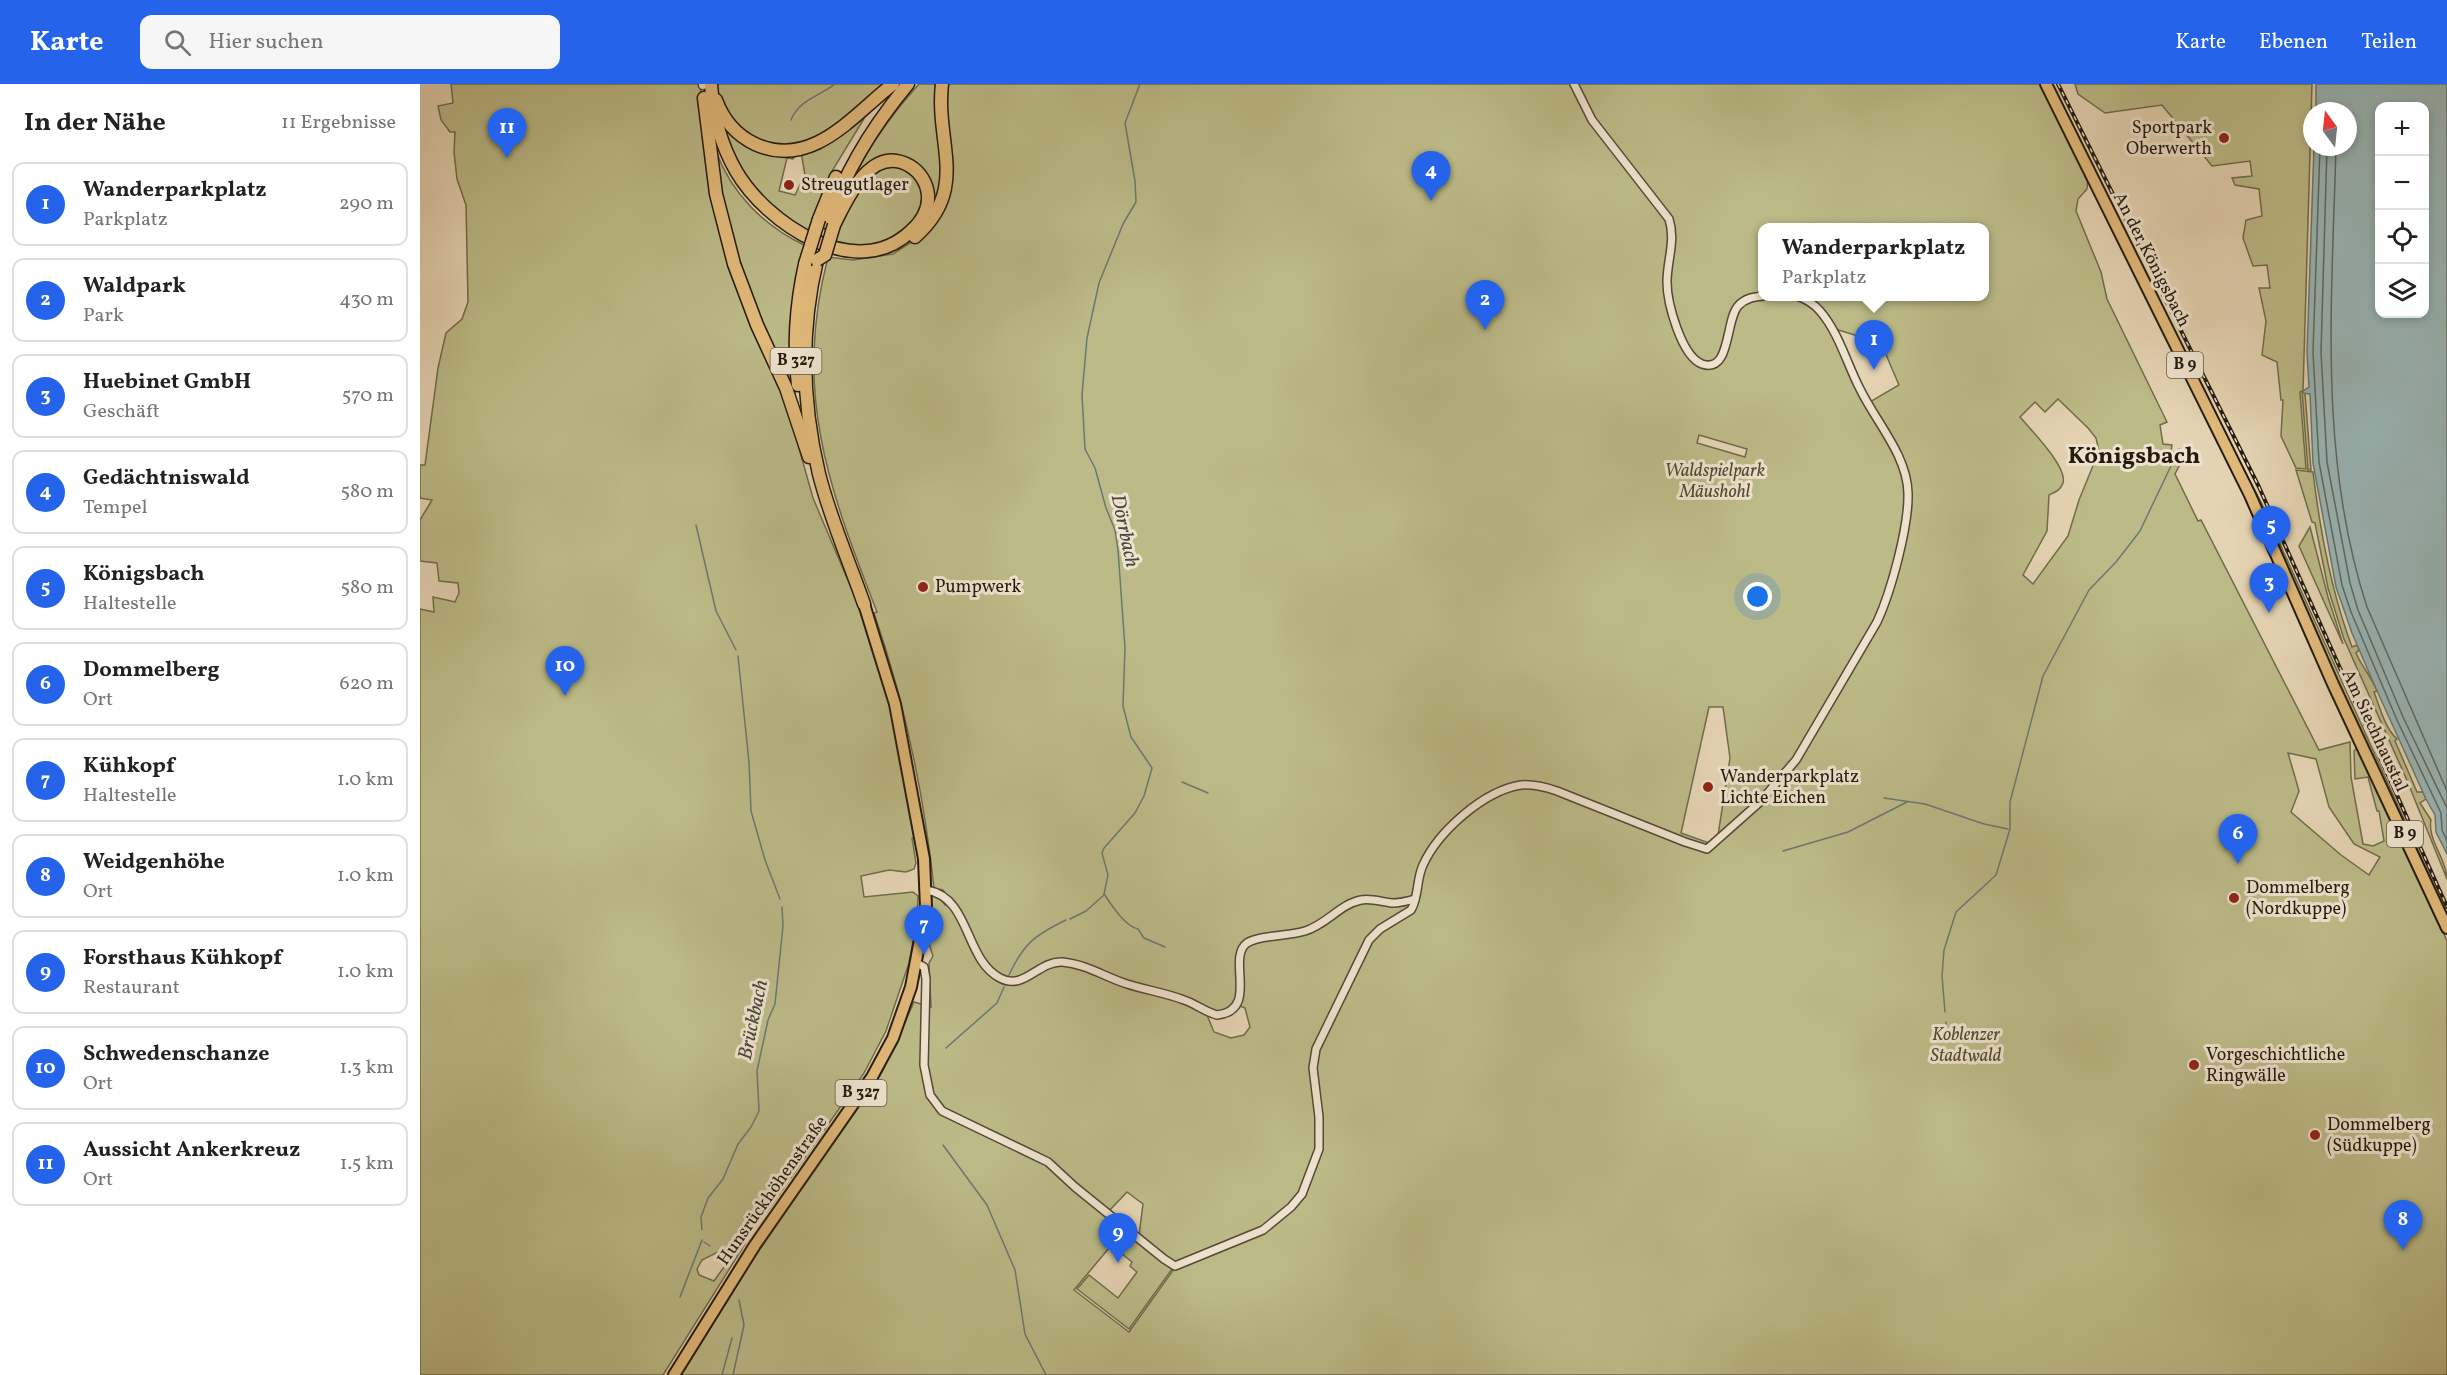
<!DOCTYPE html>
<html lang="de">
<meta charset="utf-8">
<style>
body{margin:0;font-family:Vollkorn,serif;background:#f6f6f6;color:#222}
.controls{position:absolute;right:18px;top:18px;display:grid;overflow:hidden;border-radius:12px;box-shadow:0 3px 9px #0003}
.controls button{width:54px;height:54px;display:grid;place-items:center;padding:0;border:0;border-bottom:2px solid #e0e0e0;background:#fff;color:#222;font:30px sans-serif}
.compass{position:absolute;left:1883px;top:18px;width:54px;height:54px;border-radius:50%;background:#fff;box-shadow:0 3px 9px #0003;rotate:345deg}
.you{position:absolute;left:1338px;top:513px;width:21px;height:21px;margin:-15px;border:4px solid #fff;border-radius:50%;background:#1a73e8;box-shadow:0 0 0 9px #1a73e833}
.badge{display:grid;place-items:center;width:39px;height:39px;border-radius:50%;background:#2563eb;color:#fff;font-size:20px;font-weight:700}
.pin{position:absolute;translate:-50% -50px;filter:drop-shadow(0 2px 3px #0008)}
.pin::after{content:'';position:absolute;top:32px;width:21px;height:18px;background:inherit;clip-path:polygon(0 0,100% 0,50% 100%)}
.popup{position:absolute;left:1338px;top:139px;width:231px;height:78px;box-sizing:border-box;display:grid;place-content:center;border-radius:12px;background:#fff;filter:drop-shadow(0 2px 4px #0005);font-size:20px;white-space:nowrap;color:#767676}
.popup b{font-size:22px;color:#222}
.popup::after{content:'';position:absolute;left:50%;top:100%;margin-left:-12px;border:12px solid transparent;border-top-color:#fff}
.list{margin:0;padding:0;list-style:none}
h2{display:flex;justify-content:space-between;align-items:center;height:78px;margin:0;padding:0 24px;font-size:26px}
h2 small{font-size:20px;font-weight:400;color:#767676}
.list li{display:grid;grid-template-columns:39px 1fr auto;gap:18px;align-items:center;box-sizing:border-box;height:84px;margin:0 12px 12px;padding:0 12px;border:2px solid #e0e0e0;border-radius:12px}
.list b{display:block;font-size:22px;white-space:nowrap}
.list p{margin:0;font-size:20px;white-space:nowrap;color:#767676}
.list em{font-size:20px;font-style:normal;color:#767676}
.icon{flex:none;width:33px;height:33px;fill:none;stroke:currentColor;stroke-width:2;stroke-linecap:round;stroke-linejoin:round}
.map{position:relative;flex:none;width:2027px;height:1291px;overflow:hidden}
header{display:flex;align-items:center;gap:36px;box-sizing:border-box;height:84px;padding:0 30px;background:#2563eb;color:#fff}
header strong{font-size:28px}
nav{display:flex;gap:33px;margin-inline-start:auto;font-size:21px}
.search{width:420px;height:54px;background:#f6f6f6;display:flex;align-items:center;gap:15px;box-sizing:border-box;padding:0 21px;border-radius:12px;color:#767676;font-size:22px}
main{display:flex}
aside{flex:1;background:#fff}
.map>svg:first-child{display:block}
.green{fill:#bcbb88;stroke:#706b4b;stroke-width:1.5;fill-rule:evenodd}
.water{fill:#99b6b6;stroke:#6a7873;stroke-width:1.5;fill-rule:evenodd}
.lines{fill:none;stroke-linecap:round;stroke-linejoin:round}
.shore{stroke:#5e6862;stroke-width:1.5}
.stream{stroke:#6a7873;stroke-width:1.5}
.minor-casing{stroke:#544937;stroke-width:10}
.tertiary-casing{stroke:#544937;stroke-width:11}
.primary-casing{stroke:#241b0e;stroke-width:14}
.trunk-casing{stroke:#241b0e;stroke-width:15}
.minor{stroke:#eee3ce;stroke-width:7}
.tertiary{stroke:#eee3ce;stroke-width:8}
.primary{stroke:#e2ba7a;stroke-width:10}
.trunk{stroke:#e2ba7a;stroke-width:12}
.rail-casing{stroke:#241b0e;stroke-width:4}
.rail{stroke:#eee3ce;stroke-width:1.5;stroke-dasharray:4.5;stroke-linecap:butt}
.trunk-bridge-casing{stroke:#241b0e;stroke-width:15;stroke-linecap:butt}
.trunk-bridge{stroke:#e2ba7a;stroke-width:12}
.poi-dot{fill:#8f2418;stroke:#eee3ce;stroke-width:2}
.labels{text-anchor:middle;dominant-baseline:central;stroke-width:6;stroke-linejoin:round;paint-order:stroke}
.shield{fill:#eee3ce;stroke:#615748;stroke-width:1.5}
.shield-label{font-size:16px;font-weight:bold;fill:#241b0e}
.poi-label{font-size:18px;fill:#241b0e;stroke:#eee3ce;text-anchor:start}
.street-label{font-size:18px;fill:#241b0e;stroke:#eee3ce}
.park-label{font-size:18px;font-style:italic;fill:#524b33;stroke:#eee3ce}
.water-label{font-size:20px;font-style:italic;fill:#474a40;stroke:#eee3ce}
.district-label{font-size:24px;font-weight:bold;fill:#241b0e;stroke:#eee3ce}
</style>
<header>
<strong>Karte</strong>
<div class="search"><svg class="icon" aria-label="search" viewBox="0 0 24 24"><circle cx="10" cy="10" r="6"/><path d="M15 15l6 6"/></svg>Hier suchen</div>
<nav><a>Karte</a><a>Ebenen</a><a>Teilen</a></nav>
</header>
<main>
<aside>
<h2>In der Nähe<small>11 Ergebnisse</small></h2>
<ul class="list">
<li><span class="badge">1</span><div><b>Wanderparkplatz</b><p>Parkplatz</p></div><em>290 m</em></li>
<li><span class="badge">2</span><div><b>Waldpark</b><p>Park</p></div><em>430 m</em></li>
<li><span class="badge">3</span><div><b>Huebinet GmbH</b><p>Geschäft</p></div><em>570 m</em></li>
<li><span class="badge">4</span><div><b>Gedächtniswald</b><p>Tempel</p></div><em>580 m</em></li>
<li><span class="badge">5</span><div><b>Königsbach</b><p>Haltestelle</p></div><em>580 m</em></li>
<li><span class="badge">6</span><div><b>Dommelberg</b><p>Ort</p></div><em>620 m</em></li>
<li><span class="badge">7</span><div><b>Kühkopf</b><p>Haltestelle</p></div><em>1.0 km</em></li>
<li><span class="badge">8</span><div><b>Weidgenhöhe</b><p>Ort</p></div><em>1.0 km</em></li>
<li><span class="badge">9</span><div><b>Forsthaus Kühkopf</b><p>Restaurant</p></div><em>1.0 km</em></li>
<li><span class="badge">10</span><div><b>Schwedenschanze</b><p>Ort</p></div><em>1.3 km</em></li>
<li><span class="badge">11</span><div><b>Aussicht Ankerkreuz</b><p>Ort</p></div><em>1.5 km</em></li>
</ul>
</aside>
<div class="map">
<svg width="2027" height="1291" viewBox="0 0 2027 1291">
<rect width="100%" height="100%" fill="#e5d4b3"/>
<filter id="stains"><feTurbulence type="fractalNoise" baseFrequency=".00333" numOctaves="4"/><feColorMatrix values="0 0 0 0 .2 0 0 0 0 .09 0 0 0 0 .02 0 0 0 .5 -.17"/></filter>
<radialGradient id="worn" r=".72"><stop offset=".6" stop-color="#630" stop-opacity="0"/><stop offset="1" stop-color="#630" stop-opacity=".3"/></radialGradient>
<!-- green -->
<g class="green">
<path d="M31,0H280L287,86L364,311L393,414L443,532L470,616L496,753L492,754L496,779L494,785L486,788L469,786L441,792L444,813L493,808L498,812L497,837L489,879L466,947L444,989L349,1125L312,1161L282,1176L277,1185L279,1191L294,1197L321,1159L325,1160L243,1291H0V525L14,528L13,513L35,518L39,509L38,499L19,497L17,479L0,477V436L12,416L0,414V381H5L18,284L26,249L42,235L48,218L46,121L37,95L34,68L35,48H30L21,36L18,22L33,19Z"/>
<path d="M295,0H464C449,13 420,44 404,51C354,75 309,54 295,0Z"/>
<path d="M499,0H520L526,79L513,131L510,110L479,75L431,100C448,63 472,30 499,0Z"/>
<path d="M525,0H1623L1668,92L1667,105L1658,115L1656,127L1681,188L1687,215L1747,338L1740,341L1743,360L1752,361L1751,367L1765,371L1755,390L1778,437L1781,436L1899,666L1930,658L1931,693L1943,760L1953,762L1964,757L1959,727H1957L1948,693L1935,695L1934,667L1939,662L2027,857V1291H261L335,1172L462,988L494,918L511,923L509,879L513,872L508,857L512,811L520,813L525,821L531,817L523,806L514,804C504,711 485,619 454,529L457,528C408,402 373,309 408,173L433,176L473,170L501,152L522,124ZM1343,144H1565V212H1343ZM1415,245L1461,259L1479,301L1450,318ZM1638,315L1668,344L1676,354L1679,367L1659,416L1648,452L1613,500L1603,491L1627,447L1629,411C1635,408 1641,406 1643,399C1648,383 1610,345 1600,333L1615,318L1625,328ZM1279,351L1327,365L1325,373L1277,359ZM1289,623H1303L1310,674L1298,751L1289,759L1261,749ZM1868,669L1896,675L1909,723L1934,760L1960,773L1949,791L1921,771L1871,728L1879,707ZM818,921L825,924L830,943L824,951L811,954L794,948L787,931L806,932ZM707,1108L723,1120L719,1151L689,1127ZM704,1146L754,1185L709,1248L654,1206Z"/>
<path d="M1655,0H1892L1883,307L1885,309L1891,386H1888L1882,307L1880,308L1886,385L1876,384L1861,352L1863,316H1861L1857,278L1842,271L1846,237L1839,204H1850L1847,181L1833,182L1823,154L1826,136L1842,132L1839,105L1815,101L1812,94L1832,92L1830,77L1792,82L1742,21L1685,29L1658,10Z"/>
<path d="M297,25L308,43L375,72L373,75L367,74L359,107L375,111L385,91L381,68L448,28L412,87L387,150L344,119L311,74Z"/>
<path d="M296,67C311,109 344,142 384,161C371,213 371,268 376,321C341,239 302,157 296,67Z"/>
<path d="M470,79L492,86L505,112L499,135L458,162L412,161L417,146L445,93Z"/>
<path d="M1799,338L1841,418L2017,808L2027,836L1926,617L1849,439Z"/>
<path d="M1876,386L1893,388C1900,447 1911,507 1932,563L1937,561L1939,566L1936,569C1942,583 1951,592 1957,607L1954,608C1960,624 1965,644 1977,655L1975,657L1997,708H2003L2006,715L2000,719L2011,736C2007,756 2027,775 2027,795L1986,694L1924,555L1908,504L1895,439L1892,438Z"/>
<path d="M1890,443L1908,513L1923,560L1879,462Z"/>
<path d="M705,1149L752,1185L709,1245L657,1205L669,1191L698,1214L717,1188L710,1182L712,1178L702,1170L700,1173L692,1168Z"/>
</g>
<!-- water -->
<path class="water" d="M1896,0H2027V770L2016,748L2015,731L2006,715L1954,600L1932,549L1916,503L1893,379L1890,310L1883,309V307L1889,303L1887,268L1894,63H1928V27H1896ZM2004,22V230H1960V22Z"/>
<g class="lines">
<!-- shore -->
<g class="shore">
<path d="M1900,63L1893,268L1899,378L1922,501L1931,528L1977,636L2021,729L2022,746L2027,757"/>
<path d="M1907,63L1901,268L1907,378L1930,499L1938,526L1983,633L2027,724"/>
<path d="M1916,63C1912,217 1898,373 1947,523L2027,707"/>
</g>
<!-- stream -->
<g class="stream">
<path d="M720,0L705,39L715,97L716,118L703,140L679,199L667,254L662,311L665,365L675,384L686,424L695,446L698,466L705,564L703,622L711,653L732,684L724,712L715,729L684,764L682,769L688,791L684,810C692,822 705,842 718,845L724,854L745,863"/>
<path d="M371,36C379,16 398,13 415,0"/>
<path d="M276,441L296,527L316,566"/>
<path d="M318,572L329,678L331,727L345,776L360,815"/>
<path d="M762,698L788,709"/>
<path d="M1464,714L1505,720L1564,740L1588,745"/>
<path d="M1363,767L1428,748L1487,718"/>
<path d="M650,835L666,827L684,811"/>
<path d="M589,891C604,859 615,851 646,836"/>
<path d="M1525,928L1522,892L1524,866L1536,828L1576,791L1590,745V718L1623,592L1669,506L1696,478L1720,447L1759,365"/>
<path d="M1526,938L1527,952"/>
<path d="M526,964L577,919L584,903"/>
<path d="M523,1061L567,1121L595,1186L605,1250L626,1291"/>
<path d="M282,1146L281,1133L288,1114L303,1095L318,1060L331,1043L339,1027L337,987L348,936L355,920L363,842L362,823"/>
<path d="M284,1158L290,1162"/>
<path d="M308,1175L311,1177"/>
<path d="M260,1213L282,1156"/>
<path d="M302,1291L312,1254"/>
<path d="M313,1291L324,1241L319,1216"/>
</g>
<defs>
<g id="minor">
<path d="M1154,0L1172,36L1249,135C1256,157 1247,176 1247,198C1247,218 1261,272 1282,280C1311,290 1305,237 1318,222C1325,214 1334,213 1343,212"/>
<path d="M507,806C551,814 544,875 580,894C604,907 618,877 642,878C666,880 685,893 707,900C726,906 746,909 764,916C776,920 785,928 797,931C840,926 806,874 827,859C839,851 870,852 885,847C906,841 920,820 941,816C951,814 962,818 972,819C980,819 988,817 995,815"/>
<path d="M497,879L504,883L506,895L504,981L510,1011L522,1027L628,1078L655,1103L744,1175L755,1182L843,1146L871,1123L882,1110L899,1065V1033L893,984L896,965L949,856L960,845L991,826C999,813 996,796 1003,781C1018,748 1063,707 1101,701C1113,700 1125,703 1137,707L1265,758L1287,765L1340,718L1376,676L1457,538C1471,508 1489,442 1488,409C1487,371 1456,338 1440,305C1427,280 1419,249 1400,227C1394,220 1386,215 1377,212"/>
</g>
<path id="tertiary" d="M283,0V1"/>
<g id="primary">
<path d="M1626,0L1830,411L1913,600L2027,844"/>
<path d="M254,1291L335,1161L452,993L473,954L491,903L506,824L504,775L475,620L444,520"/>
</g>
<g id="trunk">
<path d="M291,0C293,31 300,59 316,87C346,139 436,200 491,147C501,138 509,125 508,111C507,99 500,88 490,82C451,59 427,115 414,141"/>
<path d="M284,14L296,110L314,180L337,241L366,304L389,373"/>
<path d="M296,16C303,35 316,51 335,60C392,86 433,31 473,0"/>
<path d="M399,135L416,93"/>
<path d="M408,139C425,86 453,42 488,0"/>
<path d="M495,153C550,104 515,60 522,0"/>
<path d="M397,176C380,247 382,319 399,390C410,434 429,477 444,520"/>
<path d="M378,301C373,259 376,221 385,180"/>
</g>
</defs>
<!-- minor casing -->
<use href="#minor" class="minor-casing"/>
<!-- tertiary casing -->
<use href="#tertiary" class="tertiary-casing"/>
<!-- primary casing -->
<use href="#primary" class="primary-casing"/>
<!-- trunk casing -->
<use href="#trunk" class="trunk-casing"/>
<!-- minor -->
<use href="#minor" class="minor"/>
<!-- tertiary -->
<use href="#tertiary" class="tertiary"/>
<!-- primary -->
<use href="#primary" class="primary"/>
<!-- trunk -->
<use href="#trunk" class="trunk"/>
<defs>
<path id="rail" d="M1638,0L1839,403L2027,823"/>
</defs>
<!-- rail casing -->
<use href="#rail" class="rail-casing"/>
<!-- rail -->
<use href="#rail" class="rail"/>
<defs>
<g id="trunk-bridge">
<path d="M397,176L405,171L414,141"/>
<path d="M385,180L399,135"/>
</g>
</defs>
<!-- trunk-bridge casing -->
<use href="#trunk-bridge" class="trunk-bridge-casing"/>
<!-- trunk-bridge -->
<use href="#trunk-bridge" class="trunk-bridge"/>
</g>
<!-- markers -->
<g class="poi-dot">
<circle cx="1804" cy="54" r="6"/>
<circle cx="369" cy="101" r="6"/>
<circle cx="503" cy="503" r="6"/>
<circle cx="1288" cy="703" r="6"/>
<circle cx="1814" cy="814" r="6"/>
<circle cx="1774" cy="981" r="6"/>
<circle cx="1895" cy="1051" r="6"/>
</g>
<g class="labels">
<!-- shield labels -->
<g class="shield">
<rect x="350.5" y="264" width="51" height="26" rx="4.5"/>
<rect x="1747" y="268" width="36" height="26" rx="4.5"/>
<rect x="1967" y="737" width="36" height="26" rx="4.5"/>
<rect x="415.5" y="996" width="51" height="26" rx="4.5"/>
</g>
<g class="shield-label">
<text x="376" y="277">B 327</text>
<text x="1765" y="281">B 9</text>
<text x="1985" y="750">B 9</text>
<text x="441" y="1009">B 327</text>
</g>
<!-- poi labels -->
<g class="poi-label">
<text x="1792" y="44" text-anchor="end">Sportpark<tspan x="1792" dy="21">Oberwerth</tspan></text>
<text x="381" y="101">Streugutlager</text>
<text x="515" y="503">Pumpwerk</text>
<text x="1300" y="693">Wanderparkplatz<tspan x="1300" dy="21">Lichte Eichen</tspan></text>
<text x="1826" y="804">Dommelberg<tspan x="1826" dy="21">(Nordkuppe)</tspan></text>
<text x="1786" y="971">Vorgeschichtliche<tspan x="1786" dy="21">Ringwälle</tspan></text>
<text x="1907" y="1041">Dommelberg<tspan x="1907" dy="21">(Südkuppe)</tspan></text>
</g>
<!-- street labels -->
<g class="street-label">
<text transform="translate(1731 176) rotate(63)">An der Königsbach</text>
<text transform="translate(1954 647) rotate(65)">Am Siechhaustal</text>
<text transform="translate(353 1107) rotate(-55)">Hunsrückhöhenstraße</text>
</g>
<!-- park labels -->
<g class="park-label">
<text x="1295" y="387">Waldspielpark<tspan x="1295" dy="21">Mäushohl</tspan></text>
<text x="1546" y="951">Koblenzer<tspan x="1546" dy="21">Stadtwald</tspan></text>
</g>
<!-- water labels -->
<g class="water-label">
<text transform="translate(704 447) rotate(78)">Dörrbach</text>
<text transform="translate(334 936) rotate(-78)">Brückbach</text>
</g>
<!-- district labels -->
<g class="district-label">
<text x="1714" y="373">Königsbach</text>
</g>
</g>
<rect width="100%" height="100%" filter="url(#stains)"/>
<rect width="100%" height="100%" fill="url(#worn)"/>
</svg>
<div class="controls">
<button>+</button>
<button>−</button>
<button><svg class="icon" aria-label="locate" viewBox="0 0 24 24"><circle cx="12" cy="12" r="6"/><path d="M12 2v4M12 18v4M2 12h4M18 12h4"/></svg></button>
<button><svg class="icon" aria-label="layers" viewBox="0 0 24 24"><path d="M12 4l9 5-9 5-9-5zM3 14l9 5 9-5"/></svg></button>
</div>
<svg class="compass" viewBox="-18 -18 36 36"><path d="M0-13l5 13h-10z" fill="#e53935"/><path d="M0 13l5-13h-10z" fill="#767676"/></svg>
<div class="you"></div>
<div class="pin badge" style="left:1454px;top:286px">1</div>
<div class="popup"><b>Wanderparkplatz</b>Parkplatz</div>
<div class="pin badge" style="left:1065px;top:246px">2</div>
<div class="pin badge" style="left:1849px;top:529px">3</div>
<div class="pin badge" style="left:1011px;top:117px">4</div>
<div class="pin badge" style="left:1851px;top:472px">5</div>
<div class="pin badge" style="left:1818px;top:780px">6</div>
<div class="pin badge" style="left:504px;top:871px">7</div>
<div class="pin badge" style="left:1983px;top:1166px">8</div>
<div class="pin badge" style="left:698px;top:1179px">9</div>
<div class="pin badge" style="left:145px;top:612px">10</div>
<div class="pin badge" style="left:87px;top:74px">11</div>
</div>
</main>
